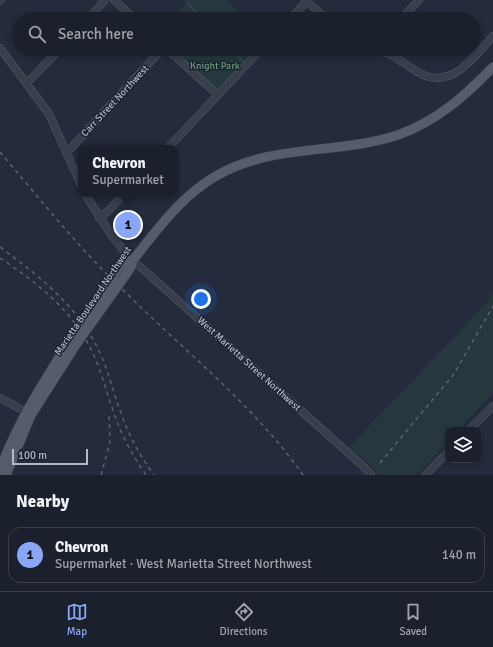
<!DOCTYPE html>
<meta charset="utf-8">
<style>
body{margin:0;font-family:Signika,sans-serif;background:#282d39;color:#f1f3f6}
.controls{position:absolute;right:12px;bottom:12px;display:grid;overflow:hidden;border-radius:8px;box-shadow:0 2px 6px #0003}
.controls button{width:36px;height:36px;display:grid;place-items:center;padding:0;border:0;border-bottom:1px solid #393e49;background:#1b202d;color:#f1f3f6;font:20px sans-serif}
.scale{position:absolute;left:12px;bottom:10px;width:76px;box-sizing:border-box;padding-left:4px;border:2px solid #b3b9c8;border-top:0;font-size:11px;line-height:14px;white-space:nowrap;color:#b3b9c8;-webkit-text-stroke:3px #1d2331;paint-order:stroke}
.you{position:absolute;left:201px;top:299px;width:14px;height:14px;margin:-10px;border:3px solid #fff;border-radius:50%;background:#1a73e8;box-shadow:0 0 0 6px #1a73e833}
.badge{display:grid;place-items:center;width:26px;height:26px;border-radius:50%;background:#8aa6f6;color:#111;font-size:13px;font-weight:700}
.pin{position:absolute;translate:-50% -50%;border:2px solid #fff;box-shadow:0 1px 4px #0006}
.popup{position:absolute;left:78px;top:145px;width:100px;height:52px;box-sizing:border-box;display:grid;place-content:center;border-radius:8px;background:#1b202d;filter:drop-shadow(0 1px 3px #0005);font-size:13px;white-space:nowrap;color:#a0a3aa}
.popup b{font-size:15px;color:#f1f3f6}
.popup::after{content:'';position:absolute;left:50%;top:100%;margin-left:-8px;border:8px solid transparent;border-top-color:#1b202d}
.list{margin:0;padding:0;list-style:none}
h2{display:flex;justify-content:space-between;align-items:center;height:52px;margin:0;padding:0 16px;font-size:17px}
h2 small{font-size:13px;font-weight:400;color:#a0a3aa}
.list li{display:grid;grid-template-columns:26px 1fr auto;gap:12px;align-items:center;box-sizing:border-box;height:56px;margin:0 8px 8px;padding:0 8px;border:1px solid #393e49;border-radius:12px}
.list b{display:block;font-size:15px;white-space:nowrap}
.list p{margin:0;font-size:13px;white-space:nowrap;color:#a0a3aa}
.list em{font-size:13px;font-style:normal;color:#a0a3aa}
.icon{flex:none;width:22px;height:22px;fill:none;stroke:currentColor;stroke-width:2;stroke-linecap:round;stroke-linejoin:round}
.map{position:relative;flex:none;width:493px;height:475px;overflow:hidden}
.search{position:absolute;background:#1b202d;box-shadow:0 2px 6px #0003;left:12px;right:12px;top:12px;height:44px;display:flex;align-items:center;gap:10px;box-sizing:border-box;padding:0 14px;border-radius:22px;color:#a0a3aa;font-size:15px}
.sheet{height:116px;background:#1b202d}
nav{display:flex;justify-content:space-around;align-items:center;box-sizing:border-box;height:56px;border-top:1px solid #393e49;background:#1b202d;font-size:11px;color:#a0a3aa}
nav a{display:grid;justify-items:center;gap:2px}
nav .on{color:#8aa6f6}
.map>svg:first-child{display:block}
.green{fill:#26383d}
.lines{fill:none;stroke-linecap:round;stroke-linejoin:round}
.stream{stroke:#384463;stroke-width:1.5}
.minor-casing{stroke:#535967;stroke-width:8}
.major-casing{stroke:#414755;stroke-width:10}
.minor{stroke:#383e4c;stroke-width:7}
.major{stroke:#565c6c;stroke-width:9}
.rail{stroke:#5a6173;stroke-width:1.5;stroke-dasharray:4 4;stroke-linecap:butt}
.major-bridge-casing{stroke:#414755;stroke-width:10;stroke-linecap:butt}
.major-bridge{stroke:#565c6c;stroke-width:9}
.labels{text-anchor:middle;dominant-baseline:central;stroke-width:3;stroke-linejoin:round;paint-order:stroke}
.park-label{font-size:10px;fill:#6b987b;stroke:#1d2331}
.street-label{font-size:10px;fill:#b3b9c8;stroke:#1d2331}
</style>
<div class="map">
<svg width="493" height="475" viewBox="0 0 493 475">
<rect width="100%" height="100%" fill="#242b3c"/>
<!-- green -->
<g class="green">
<path d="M190,0H226L246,19H173Z"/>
<path d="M171,49H256L217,91Z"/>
<path d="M493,292V393L459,430H448V442L417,475H377L370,465L349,447L486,304Z"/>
</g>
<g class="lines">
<!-- stream -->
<g class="stream">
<path d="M186,1L202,19"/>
<path d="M230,49L245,63"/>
</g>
<defs>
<g id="minor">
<path d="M114,0L135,19"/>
<path d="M305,0L327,19"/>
<path d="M0,1L1,0"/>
<path d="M88,19L105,0"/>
<path d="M290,19L308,0"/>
<path d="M401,19L419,0"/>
<path d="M0,48L49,114L81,185"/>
<path d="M167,49L218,95"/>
<path d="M377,49C383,52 390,54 396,58C405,63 413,70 423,75C453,88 475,56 493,36"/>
<path d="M27,83L60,49"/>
<path d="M168,148L261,49"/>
<path d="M66,151L71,148L162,49"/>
<path d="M85,194L110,233L127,255L364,467L371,475"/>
<path d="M99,218L108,211L124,194"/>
<path d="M0,398L30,414"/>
<path d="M469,430L493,406"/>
<path d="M425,475L448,452"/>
</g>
<g id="major">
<path d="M127,273L131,267L133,260C157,230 181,196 216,176C273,143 337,155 398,135C437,121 465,96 493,67"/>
<path d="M114,276L127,262L133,260"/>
<path d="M0,470C17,423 43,383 69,342"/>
<path d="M6,475L31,415L75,346"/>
</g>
</defs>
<!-- minor casing -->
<use href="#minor" class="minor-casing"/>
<!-- major casing -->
<use href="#major" class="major-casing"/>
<!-- minor -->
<use href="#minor" class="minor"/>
<!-- major -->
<use href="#major" class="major"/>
<!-- rail -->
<g class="rail">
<path d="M0,152C39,198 77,246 121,288C182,349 253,404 303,475"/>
<path d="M0,247C40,277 78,306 100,353C109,372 113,393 121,413C129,436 140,456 154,475"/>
<path d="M0,258C39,284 76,313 95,358C104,379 109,402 118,424C125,442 135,459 146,475"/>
<path d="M380,463L454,374L493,306"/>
<path d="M101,475L110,442L109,413"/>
</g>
<defs>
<g id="major-bridge">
<path d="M69,342L114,276"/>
<path d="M75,346L127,273"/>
</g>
</defs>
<!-- major-bridge casing -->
<use href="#major-bridge" class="major-bridge-casing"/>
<!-- major-bridge -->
<use href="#major-bridge" class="major-bridge"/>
</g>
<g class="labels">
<!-- park labels -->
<g class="park-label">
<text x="215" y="66">Knight Park</text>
</g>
<!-- street labels -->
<g class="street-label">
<text transform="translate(115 101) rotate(-47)">Carr Street Northwest</text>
<text transform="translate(93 301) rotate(-56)">Marietta Boulevard Northwest</text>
<text transform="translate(249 364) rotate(42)">West Marietta Street Northwest</text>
</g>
</g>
</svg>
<div class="controls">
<button><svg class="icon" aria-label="layers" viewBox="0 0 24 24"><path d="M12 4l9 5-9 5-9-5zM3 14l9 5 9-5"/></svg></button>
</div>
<div class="scale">100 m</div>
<div class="you"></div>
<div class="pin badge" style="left:128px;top:225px">1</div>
<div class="popup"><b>Chevron</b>Supermarket</div>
<div class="search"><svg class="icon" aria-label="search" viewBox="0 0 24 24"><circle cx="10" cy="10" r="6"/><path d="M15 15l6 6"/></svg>Search here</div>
</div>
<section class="sheet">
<h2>Nearby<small></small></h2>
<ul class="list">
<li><span class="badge">1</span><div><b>Chevron</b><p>Supermarket · West Marietta Street Northwest</p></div><em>140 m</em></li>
</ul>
</section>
<nav>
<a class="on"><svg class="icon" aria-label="map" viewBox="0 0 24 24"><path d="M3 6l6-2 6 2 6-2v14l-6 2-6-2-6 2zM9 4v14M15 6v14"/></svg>Map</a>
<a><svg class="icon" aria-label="directions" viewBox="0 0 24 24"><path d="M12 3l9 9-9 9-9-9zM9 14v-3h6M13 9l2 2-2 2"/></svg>Directions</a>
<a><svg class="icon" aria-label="saved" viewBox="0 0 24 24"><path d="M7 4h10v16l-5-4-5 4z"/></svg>Saved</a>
</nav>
